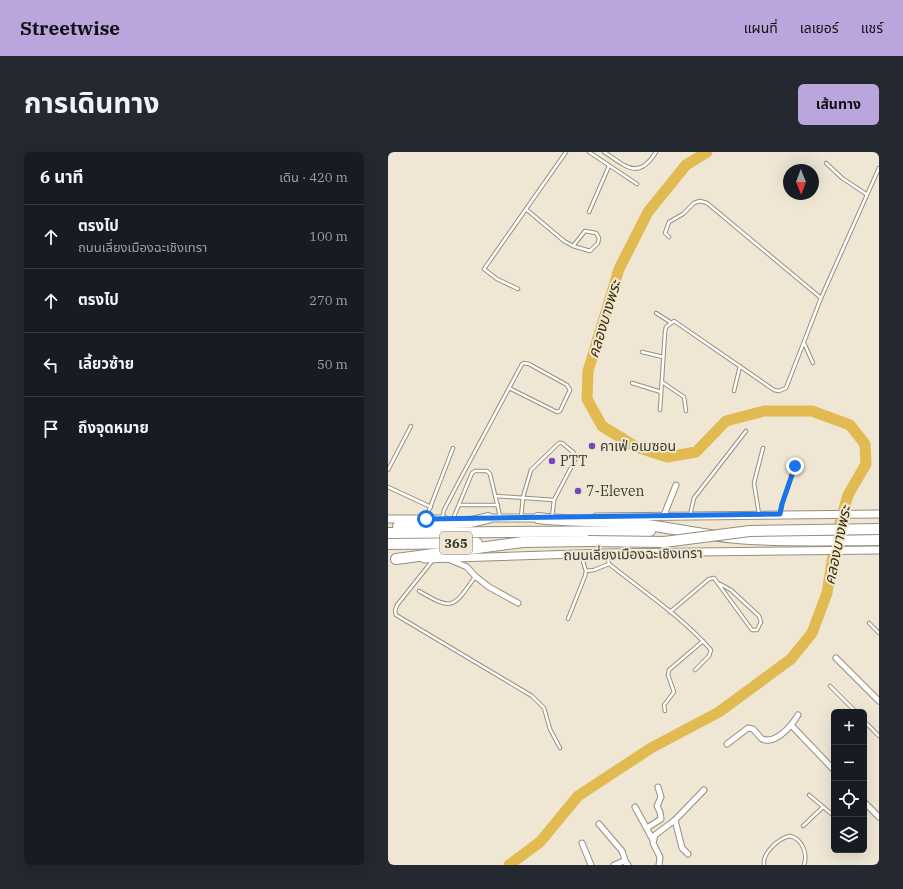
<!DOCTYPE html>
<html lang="th">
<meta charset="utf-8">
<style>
body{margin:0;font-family:"IBM Plex Serif","Noto Sans Thai",serif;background:#242831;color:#f1f3f6}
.controls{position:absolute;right:12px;bottom:12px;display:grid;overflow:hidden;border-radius:6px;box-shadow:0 4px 16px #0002}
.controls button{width:36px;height:36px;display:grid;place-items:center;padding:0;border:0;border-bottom:1px solid #363941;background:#171b24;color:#f1f3f6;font:20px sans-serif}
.compass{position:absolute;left:395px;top:12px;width:36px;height:36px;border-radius:50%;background:#171b24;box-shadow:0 4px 16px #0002;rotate:179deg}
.stop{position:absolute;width:12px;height:12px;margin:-9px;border:3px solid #1a73e8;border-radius:50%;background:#fff}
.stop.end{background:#1a73e8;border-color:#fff;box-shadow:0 1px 4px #0008}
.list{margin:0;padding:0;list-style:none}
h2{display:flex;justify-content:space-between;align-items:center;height:52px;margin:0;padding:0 16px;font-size:17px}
h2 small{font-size:13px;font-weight:400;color:#9ea1a6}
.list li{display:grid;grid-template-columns:26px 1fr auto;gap:12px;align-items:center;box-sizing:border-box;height:64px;padding:0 16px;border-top:1px solid #363941}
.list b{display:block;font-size:15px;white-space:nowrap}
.list p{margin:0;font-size:13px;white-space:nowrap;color:#9ea1a6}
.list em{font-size:13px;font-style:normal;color:#9ea1a6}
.icon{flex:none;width:22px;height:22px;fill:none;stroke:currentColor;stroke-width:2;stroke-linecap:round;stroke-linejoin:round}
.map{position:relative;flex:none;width:491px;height:713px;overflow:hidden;border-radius:6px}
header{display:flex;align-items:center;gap:24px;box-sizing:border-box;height:56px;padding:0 20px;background:#baa5dd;color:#111}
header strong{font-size:19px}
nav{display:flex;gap:22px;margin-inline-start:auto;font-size:14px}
.intro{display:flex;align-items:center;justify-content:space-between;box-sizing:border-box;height:96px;padding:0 24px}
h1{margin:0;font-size:28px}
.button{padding:10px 18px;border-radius:6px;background:#baa5dd;color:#111;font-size:14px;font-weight:700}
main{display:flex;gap:24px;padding:0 24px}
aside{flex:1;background:#171b24;border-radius:6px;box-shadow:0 4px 16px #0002}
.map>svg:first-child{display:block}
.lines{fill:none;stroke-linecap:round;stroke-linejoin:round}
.river{stroke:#e1ba52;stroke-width:11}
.lane-casing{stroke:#968f7d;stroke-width:4.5}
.street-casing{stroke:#968f7d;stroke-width:7}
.secondary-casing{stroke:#968f7d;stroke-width:9}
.highway-casing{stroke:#968f7d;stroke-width:12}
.lane{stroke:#fff;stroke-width:2.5}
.street{stroke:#fff;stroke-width:5}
.secondary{stroke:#fff;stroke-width:7}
.highway{stroke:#fff;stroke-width:10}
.highway-bridge-casing{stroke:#968f7d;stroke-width:12;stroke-linecap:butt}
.highway-bridge{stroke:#fff;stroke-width:10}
.route{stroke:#1a73e8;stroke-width:5}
.poi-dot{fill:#7746be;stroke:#efe7d4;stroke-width:1.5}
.labels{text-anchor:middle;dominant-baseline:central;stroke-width:4;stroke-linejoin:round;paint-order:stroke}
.shield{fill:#efe7d4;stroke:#726d62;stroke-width:1}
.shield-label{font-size:13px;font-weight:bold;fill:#3c3931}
.poi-label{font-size:14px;fill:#3c3931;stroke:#efe7d4;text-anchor:start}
.street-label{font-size:14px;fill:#3c3931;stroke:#efe7d4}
.water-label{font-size:15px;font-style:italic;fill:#3c2d00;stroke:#efe7d4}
</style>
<header>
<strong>Streetwise</strong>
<nav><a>แผนที่</a><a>เลเยอร์</a><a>แชร์</a></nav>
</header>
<div class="intro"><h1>การเดินทาง</h1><a class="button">เส้นทาง</a></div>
<main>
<aside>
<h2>6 นาที<small>เดิน · 420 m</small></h2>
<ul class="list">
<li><svg class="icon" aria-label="ahead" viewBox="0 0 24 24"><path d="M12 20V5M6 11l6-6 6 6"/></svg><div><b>ตรงไป</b><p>ถนนเลี่ยงเมืองฉะเชิงเทรา</p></div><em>100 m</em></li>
<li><svg class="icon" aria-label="ahead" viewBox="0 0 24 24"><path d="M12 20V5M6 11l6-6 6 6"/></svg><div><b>ตรงไป</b></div><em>270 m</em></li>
<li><svg class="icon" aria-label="left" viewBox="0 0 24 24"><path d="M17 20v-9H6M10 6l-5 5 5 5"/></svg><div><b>เลี้ยวซ้าย</b></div><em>50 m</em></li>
<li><svg class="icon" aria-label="arrive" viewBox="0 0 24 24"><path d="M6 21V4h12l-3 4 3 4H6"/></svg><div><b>ถึงจุดหมาย</b></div></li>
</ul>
</aside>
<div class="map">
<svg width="491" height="713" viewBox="0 0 491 713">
<rect width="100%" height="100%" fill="#efe7d4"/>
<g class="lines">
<!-- river -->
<path class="river" d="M121,713L152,690L190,644L263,596L331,560L403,507L424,481L439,441L448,385L460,343L478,312L477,292L462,273L424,259H376L338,269L308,300L279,305L248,295L214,274L199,247L200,219L231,117L260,60L298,13L319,0"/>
<defs>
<g id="lane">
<path d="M201,0L249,32"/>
<path d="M216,0C238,14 250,29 268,0"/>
<path d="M438,11L454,26L478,42"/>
<path d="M139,58L176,89L185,94L202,99L210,91L211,86L208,81L197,79L185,94"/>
<path d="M201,60L221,14"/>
<path d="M281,85L277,81L281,70L295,62L306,51L312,49L319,51L433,146"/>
<path d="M130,137L109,127L96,117L178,0"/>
<path d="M268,161L282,170"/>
<path d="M416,191L425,211"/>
<path d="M254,200L275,205"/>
<path d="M274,230L296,245L298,259"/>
<path d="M244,231L273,240"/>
<path d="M346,239L352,214"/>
<path d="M272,258L277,180L278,175L286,169L386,238L391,239L398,236L433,146L491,16"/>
<path d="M0,318L23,274"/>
<path d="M0,335L43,355"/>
<path d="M108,344L166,348"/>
<path d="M71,353H110"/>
<path d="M371,362L366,331L375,296"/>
<path d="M392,362L394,352L407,314"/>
<path d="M302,363L306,346L358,279"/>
<path d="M38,366L65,296"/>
<path d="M133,366L135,345L143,318L171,291H174L186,301L188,306L166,348L164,366"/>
<path d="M54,367L56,358L68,335L134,212L136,211L141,212L179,233L182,238L172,259L169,260L121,236"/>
<path d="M65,367L84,321L87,319H99L102,322L112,364"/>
<path d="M219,403L221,412C255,439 294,465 323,498L321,504L307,518"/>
<path d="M45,408L9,453L7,459L8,463L144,544L156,556L162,577L172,596"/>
<path d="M198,419L206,418L221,412"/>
<path d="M31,439C65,459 65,456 87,425"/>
<path d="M282,460L321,427L326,426L364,478H369L373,470L371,464L343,438L332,432"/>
<path d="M180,467L197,424L198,419L193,403"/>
<path d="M481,471L491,481"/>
<path d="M442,534L468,560"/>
<path d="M277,559L276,553L286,540L280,523L281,518L315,489"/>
<path d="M476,569L491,584"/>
<path d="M421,643L446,664"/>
<path d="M415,674L435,655"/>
<path d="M376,713C374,701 391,686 402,684C414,687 420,701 416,713"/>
</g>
<g id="street">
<path d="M276,363L288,333"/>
<path d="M60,407L79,415L87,424L101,435L130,451"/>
<path d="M448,506L491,549"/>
<path d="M404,574L446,618"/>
<path d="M339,592L360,576L365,577L374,587C388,593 404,573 410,563"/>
<path d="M476,650L491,665"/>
<path d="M247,655L265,688"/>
<path d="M287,668L294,696L300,702"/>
<path d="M211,672L234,699L238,711"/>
<path d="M259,676L273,667L272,660L269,654L273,645L270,635"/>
<path d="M194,691L203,713"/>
<path d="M226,713L236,709L240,713"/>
<path d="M271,713L272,705L265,691L267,683L287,668L316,638"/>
</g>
<g id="secondary">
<path d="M208,365L491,362"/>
<path d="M96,366H154"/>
<path d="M0,367H56"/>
<path d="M36,407L219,401L491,398"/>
</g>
<g id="highway">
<path d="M150,366C180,370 210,368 241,371C277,374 312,383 349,386C396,390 444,388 491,388"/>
<path d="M10,374L83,370L100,366"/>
<path d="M0,381L262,379"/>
<path d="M0,392L89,391"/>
<path d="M8,407L135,390L200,389"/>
</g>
</defs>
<!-- lane casing -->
<use href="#lane" class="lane-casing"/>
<!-- street casing -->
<use href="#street" class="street-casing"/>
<!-- secondary casing -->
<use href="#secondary" class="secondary-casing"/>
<!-- highway casing -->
<use href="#highway" class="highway-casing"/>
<!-- lane -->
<use href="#lane" class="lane"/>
<!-- street -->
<use href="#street" class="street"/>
<!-- secondary -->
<use href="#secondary" class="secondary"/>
<!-- highway -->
<use href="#highway" class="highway"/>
<defs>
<path id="highway-bridge" d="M200,389L276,390L362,379L491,377"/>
</defs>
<!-- highway-bridge casing -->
<use href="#highway-bridge" class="highway-bridge-casing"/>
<!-- highway-bridge -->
<use href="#highway-bridge" class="highway-bridge"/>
</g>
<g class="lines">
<!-- route -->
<path class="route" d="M38,367L392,362L394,352L407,314"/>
</g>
<!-- markers -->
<g class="poi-dot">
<circle cx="204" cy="294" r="4"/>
<circle cx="164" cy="309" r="4"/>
<circle cx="190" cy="339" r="4"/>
</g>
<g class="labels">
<!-- shield labels -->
<rect class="shield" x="52" y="380" width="32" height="22" rx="3"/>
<g class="shield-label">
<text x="68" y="391">365</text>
</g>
<!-- poi labels -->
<g class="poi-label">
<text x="212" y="294">คาเฟ่ อเมซอน</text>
<text x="172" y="309">PTT</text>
<text x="198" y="339">7-Eleven</text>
</g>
<!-- street labels -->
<g class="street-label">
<text transform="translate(245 402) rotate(-1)">ถนนเลี่ยงเมืองฉะเชิงเทรา</text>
</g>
<!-- water labels -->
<g class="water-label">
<text transform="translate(216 167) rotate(-73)">คลองบางพระ</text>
<text transform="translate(449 393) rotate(-78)">คลองบางพระ</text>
</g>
</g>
</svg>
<div class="controls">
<button>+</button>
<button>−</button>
<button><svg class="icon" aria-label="locate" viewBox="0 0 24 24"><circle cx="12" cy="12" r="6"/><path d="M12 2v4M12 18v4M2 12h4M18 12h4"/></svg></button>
<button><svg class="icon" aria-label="layers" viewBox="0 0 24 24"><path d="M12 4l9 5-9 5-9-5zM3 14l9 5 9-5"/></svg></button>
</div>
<svg class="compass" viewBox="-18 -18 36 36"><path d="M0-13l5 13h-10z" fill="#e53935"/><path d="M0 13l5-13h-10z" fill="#9ea1a6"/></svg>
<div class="stop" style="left:38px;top:367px"></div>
<div class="stop end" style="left:407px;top:314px"></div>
</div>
</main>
